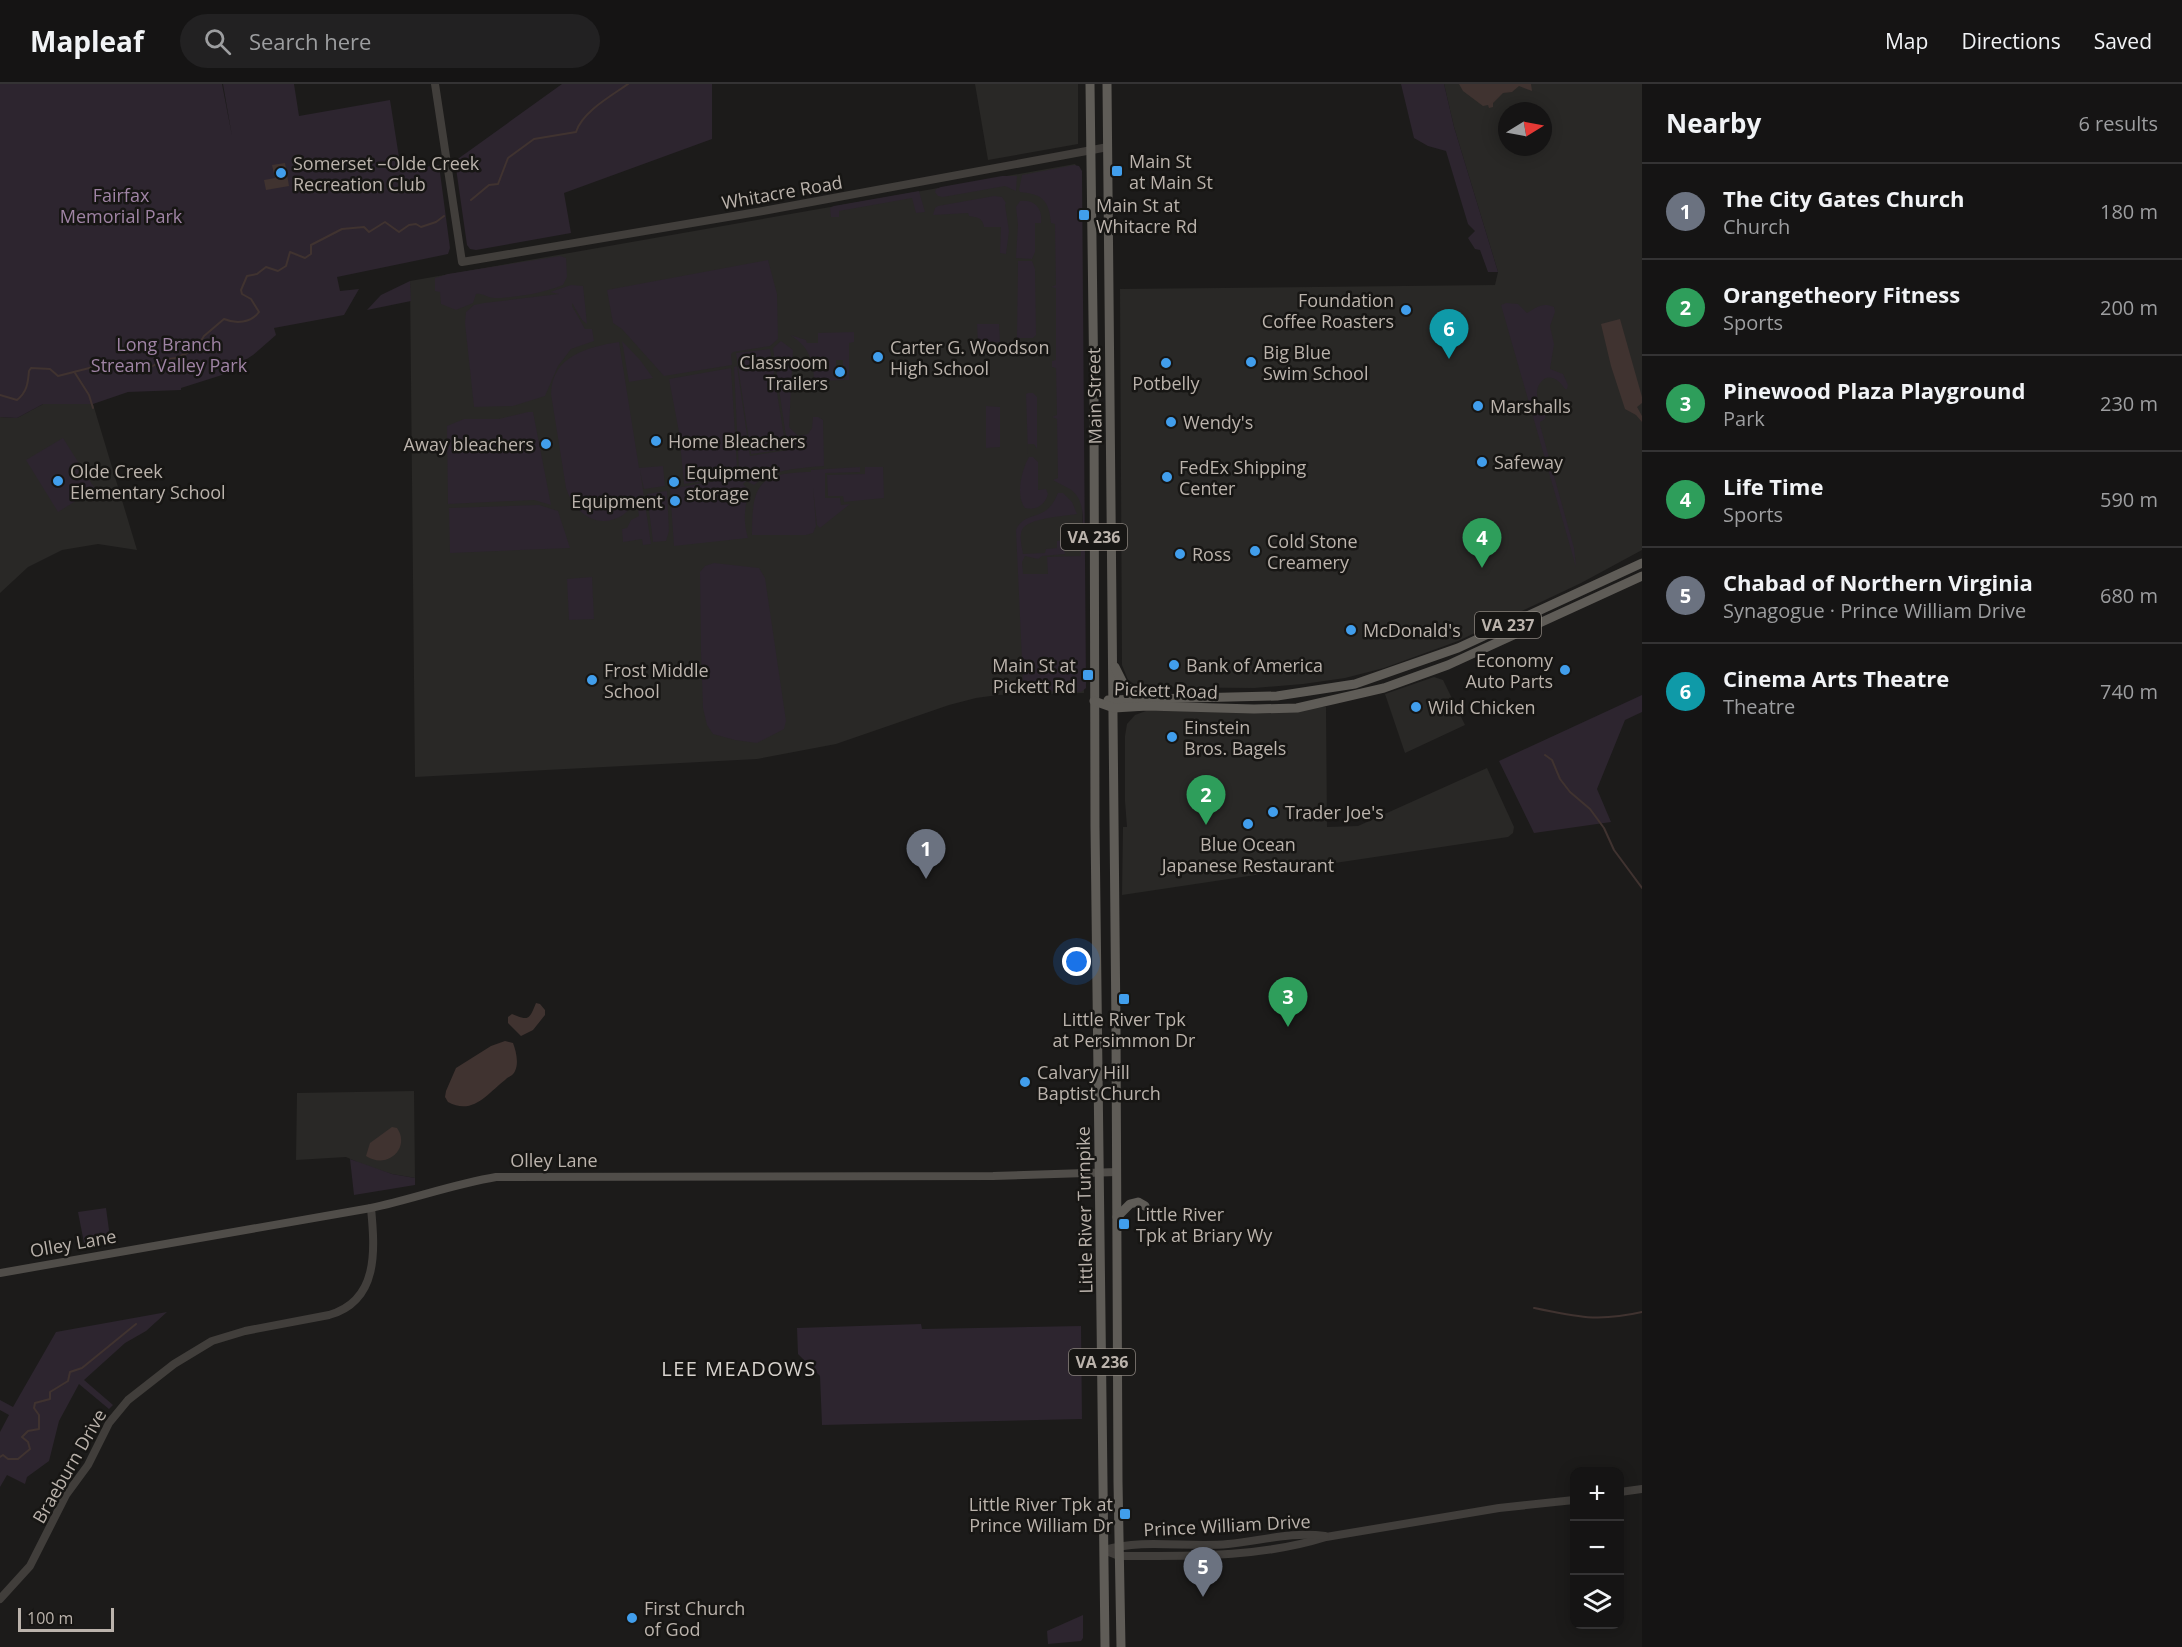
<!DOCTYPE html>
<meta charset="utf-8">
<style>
body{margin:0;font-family:"Open Sans",sans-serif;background:#222122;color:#f1f3f6}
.controls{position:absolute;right:18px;bottom:18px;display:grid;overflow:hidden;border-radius:12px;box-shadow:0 3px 15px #0003}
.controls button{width:54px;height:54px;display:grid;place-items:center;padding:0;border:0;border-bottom:2px solid #343334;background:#151414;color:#f1f3f6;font:30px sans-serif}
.compass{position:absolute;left:1498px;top:18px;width:54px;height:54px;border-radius:50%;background:#151414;box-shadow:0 3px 15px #0003;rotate:80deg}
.scale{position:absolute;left:18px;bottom:15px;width:96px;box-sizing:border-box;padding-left:6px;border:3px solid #bbb3ac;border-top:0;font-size:16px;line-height:21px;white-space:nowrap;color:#bbb3ac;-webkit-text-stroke:4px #171614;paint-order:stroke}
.you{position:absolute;left:1077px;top:878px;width:21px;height:21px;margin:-15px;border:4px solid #fff;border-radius:50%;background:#1a73e8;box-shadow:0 0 0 9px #1a73e833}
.badge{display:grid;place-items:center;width:39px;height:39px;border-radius:50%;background:#2563eb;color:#fff;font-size:20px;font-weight:700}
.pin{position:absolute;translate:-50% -50px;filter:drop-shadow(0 2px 3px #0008)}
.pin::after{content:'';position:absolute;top:32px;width:21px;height:18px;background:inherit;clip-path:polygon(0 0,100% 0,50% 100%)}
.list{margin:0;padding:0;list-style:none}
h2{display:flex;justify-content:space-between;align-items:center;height:78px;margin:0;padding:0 24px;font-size:26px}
h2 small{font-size:20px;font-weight:400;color:#9d9ea0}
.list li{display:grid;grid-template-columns:39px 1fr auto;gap:18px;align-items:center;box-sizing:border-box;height:96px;padding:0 24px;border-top:2px solid #343334}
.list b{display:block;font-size:22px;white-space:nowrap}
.list p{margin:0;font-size:20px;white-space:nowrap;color:#9d9ea0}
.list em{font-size:20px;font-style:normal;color:#9d9ea0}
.icon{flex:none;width:33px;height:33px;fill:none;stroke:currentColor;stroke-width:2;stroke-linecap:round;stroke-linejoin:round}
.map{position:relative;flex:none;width:1642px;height:1563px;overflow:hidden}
header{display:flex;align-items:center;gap:36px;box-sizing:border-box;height:84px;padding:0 30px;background:#151414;border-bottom:2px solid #343334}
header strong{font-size:28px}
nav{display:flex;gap:33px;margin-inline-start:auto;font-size:21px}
.search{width:420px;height:54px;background:#222122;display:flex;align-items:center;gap:15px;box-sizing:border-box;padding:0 21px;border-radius:33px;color:#9d9ea0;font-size:22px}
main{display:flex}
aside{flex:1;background:#151414}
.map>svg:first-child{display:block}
.built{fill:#292826;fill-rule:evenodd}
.green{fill:#2d252f}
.water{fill:#403330}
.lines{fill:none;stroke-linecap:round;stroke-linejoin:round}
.stream{stroke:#403330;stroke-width:2}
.tertiary{stroke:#413e3b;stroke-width:8}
.secondary{stroke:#504d49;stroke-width:8}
.primary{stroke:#5f5c57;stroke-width:9}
.poi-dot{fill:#419eec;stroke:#171614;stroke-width:2}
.labels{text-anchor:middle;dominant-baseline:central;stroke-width:5;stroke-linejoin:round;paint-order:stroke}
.shield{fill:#171614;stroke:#8a847e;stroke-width:1.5}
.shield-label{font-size:16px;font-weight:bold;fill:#bbb3ac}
.poi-label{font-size:18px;fill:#bbb3ac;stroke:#171614;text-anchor:start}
.street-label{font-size:18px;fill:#bbb3ac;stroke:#171614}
.park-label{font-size:18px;fill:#a084a5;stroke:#171614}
.neighbourhood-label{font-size:20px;letter-spacing:1.5px;fill:#d7d2cd;stroke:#171614}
</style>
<header>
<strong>Mapleaf</strong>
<div class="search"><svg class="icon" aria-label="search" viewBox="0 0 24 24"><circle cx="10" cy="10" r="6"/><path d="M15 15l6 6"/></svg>Search here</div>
<nav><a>Map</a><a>Directions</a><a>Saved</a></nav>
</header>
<main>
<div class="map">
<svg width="1642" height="1563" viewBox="0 0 1642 1563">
<rect width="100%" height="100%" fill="#1c1b1a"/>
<!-- built -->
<g class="built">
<path d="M975,0H1078V60L988,76Z"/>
<path d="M1444,0H1642V466L1581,499L1458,557L1384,584L1345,594L1303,600L1254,604L1139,603L1128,596L1122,581L1120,205L1495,201L1498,188L1454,43ZM1507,27H1543V63H1507Z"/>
<path d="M1075,80L1080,87L1084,609L998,611L976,614L949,621L836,660L757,675L415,693L410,197Z"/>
<path d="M43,320H93L137,466L98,460L62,466L28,483L0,509V333L17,334Z"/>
<path d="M1434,593L1443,596L1465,641L1405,669L1385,610Z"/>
<path d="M1326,623L1327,743L1358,742L1487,684L1514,743L1513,749L1508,753L1122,811L1123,743H1127L1125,717V652L1127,640L1135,631L1146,627Z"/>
<path d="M414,1007L415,1094L392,1090L366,1082L346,1073L296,1076L297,1009Z"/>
</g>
<!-- green -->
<g class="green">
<path d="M0,0H222L232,52L223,0H294L299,32L390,16L401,86L439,81L450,164L448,170L337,193L340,207L359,205L344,231L274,244L276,251L253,271L222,291L181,304V306L128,308L93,320H43L17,334L0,333Z"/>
<path d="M562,0H712V55L564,109L571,149L476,166L470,165L467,161L455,77Z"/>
<path d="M1401,0H1444L1454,43L1498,188H1488L1480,166L1475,165L1468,154L1475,147L1468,140L1446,67L1428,62L1414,54Z"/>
<path d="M1074,81L1079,82L1082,87L1086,604L1081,608L1028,607L1023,598L1016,446C1025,425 1046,440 1058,409H1063L1072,418L1077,430C1065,432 1027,434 1022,446C1019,453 1022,463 1023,470L1045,469L1046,465L1057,464V457L1068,455L1066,457L1067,465H1064L1065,470L1042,472L1038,475L1025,472L1022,478L1023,490H1048L1047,473L1081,472V460L1071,458V455H1082C1083,438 1086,416 1070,405C1064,402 1058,399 1053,396L1058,394L1057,335L1052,333L1057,331L1056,284L1052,283V277L1056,276V204L1051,203L1056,201L1055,140L1051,139C1049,116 1042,110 1020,108L1019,106L1022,91Z"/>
<path d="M1017,92L1016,107L1005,102L943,113L938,112L935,108L936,105L941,103L1002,92Z"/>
<path d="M919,107L925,128L916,129L912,114L839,127V133H831L830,124L834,122Z"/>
<path d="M994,112L1002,113L1006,119L1005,121L1009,147L1006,170L1000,169L1001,143H984C983,134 977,133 969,132L968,129L933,131L935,124L938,122Z"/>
<path d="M1020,117C1035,115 1043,125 1041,139H1035V168L1032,175L1016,174L1018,141L1016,123Z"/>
<path d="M560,172L566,174L567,193L563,201C544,209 514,214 494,214C487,214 483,209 476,210L473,219L456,226L441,220L440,208L435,207V194L448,190Z"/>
<path d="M768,176L777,210L778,255L770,262L733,268L731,270L732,281L664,292L622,245L613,239L607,206Z"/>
<path d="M1018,177H1032L1035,185L1036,251L1033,254H1017Z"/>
<path d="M410,197L411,217L367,226L381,211Z"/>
<path d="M571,201L583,202L587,240L582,236L572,219V222L585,245H592L594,257L571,265L558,282L545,312L513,322L474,323L465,239L466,228L474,221L484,219L559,210L550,208Z"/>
<path d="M1506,219L1518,220L1527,229C1537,223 1542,218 1554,223L1555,228L1550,242L1554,260L1550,285L1563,290L1568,301L1567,305H1565C1545,274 1524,314 1547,325L1545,335L1540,338V341L1574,464L1576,483L1501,221Z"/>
<path d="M977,240H999L1000,258L978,259Z"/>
<path d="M854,248V258L849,259V296H845L846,282H843V276H836V293L844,294V296L814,297C814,276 808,262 790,251L806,256L807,259H818V249Z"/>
<path d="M622,257L640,276L653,294L629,298Z"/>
<path d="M781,257L793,266L789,343L798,352L808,350L812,344L813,333H818L823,336L824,382C801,384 770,385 754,401L746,397L743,400L750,407C744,422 743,438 748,454L674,462L670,405L733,394L739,388L734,283L737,282L750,372L788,366L773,264Z"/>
<path d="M619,258L639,384L663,382L665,402L644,405L640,386L651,460L643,461L642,455L623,458L622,445L627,444L631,436L639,432L637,417C632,421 628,427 623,431C598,447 574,429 566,404L551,310C552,272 587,263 619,258Z"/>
<path d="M770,265L786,365L751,370L736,269Z"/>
<path d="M731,284L737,383L732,392L684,400L679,348L669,295Z"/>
<path d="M1028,309H1033L1037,313V365L1034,360H1028V370L1026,310Z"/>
<path d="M986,322L1000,323V363L986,364Z"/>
<path d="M528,328H533L551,421L534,416L448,420L447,342L464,335H499Z"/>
<path d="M63,354L95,405L58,428L26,376Z"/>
<path d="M1029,373H1033L1038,378V406L1046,405L1048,410C1045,421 1036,427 1025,424C1015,411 1022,385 1029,373Z"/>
<path d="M860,383V388L825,389V414H840L841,421L850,420L820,444L817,441L813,403L816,442L813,449L806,451H752C752,400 758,389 811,388V386Z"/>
<path d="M865,383H883L884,414L844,418L843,412H828L827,391L865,390Z"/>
<path d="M667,407L669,447L666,457L653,458L647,410Z"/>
<path d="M539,421L558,427L570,464L450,469L449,424Z"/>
<path d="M714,479L759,484L765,494L786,637L784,645L757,659L735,656L713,650L707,641L703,624L701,568L700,488L705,482Z"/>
<path d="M592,493L594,535L569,536L567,495Z"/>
<path d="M1642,611V628L1625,636L1597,705L1611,738L1534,749L1499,677Z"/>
<path d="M350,1075L392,1090L415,1094V1101L354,1111Z"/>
<path d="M106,1124L109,1146L108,1152L103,1156L84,1159L78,1128Z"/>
<path d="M167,1228L146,1247L125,1259L84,1296L113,1321L109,1325L79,1300L59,1337L49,1377L27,1393L25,1400L7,1391L0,1403V1348L9,1331L0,1326V1316L13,1323L56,1248Z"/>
<path d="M921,1240L922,1245L1081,1242L1082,1335L822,1341L820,1292L798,1270L797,1244Z"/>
<path d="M1083,1531V1554L1081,1557L1048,1560L1047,1547Z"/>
</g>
<!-- water -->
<g class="water">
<path d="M1459,0H1531L1532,7L1519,2L1512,8L1503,9L1493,19V23L1489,24L1488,21L1483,22L1463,7Z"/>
<path d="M285,79L289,102L266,106L264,96L275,94L272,81Z"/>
<path d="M1620,235L1642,313V319L1637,323L1642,332V338L1636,331L1625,325L1611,282L1601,240Z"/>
<path d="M536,919L540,920L545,926V931L533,946L521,952L508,939V933L512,930C529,937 529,936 536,919Z"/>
<path d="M505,957L513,959C516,967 519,979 515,987C513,992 509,992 505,996C488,1009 473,1032 448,1018L445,1013L446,1007L456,984L491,962Z"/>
<path d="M392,1043L397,1044C411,1064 387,1086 366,1072L370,1059Z"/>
</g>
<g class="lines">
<!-- stream -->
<g class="stream">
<path d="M471,116L489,101L498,100L508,74L534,55L576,48C582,28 611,12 628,0"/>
<path d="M75,289L89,311L93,324"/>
<path d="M0,311L17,316C27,308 28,299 29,287L31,284L50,285L58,292L109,279L116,281L143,277L151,283L163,276L176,274L196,265L204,252L224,235C236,240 251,239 259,228L251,215L242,210L241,206L247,192L257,190L266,183L278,187L286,182L290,168L305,174L311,170V161L342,145L364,143L369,148L385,138L399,148L409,141L416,140L421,143L436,138L444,132"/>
<path d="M1545,671L1552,676L1560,695L1570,708L1590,725L1604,744L1614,766L1642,804"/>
<path d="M1534,1224C1576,1233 1599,1238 1642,1228"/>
<path d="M0,1373L3,1371L8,1375H18L30,1365L28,1358L22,1353L28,1347L39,1345V1331L34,1324L35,1319L50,1315V1308L68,1297L70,1288L82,1284L136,1240"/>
</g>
<!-- tertiary -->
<g class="tertiary">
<path d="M435,0L462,178L763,127L1108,63"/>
<path d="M1620,1408L1642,1405"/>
<path d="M1104,1466L1119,1472C1189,1472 1259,1474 1326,1453L1499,1424L1574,1416"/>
<path d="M1104,1466C1144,1454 1188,1464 1228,1460C1261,1457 1292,1447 1325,1452"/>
<path d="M0,1515L30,1482L66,1411L88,1381L109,1339L128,1316L174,1280L212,1257L245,1247L329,1231C379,1217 375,1166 371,1124"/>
</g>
<!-- secondary -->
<path class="secondary" d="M0,1189L371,1124C413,1115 454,1100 496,1093L993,1092L1117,1088"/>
<!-- primary -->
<g class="primary">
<path d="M1090,0L1094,313L1095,743L1105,1563"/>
<path d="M1107,0L1116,947L1118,1398L1121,1563"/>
<path d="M1115,583L1125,603L1147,612"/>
<path d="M1108,616L1277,612L1355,600L1458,564L1642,479"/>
<path d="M1094,617L1114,624L1147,622L1254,625L1297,624L1332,616L1384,604L1448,581L1642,492"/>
<path d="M1117,1133L1130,1120L1138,1118L1145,1122"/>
</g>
</g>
<!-- markers -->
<g class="poi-dot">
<rect x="1111" y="81" width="12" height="12" rx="3"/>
<circle cx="281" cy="89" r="6"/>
<rect x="1078" y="125" width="12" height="12" rx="3"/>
<circle cx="1406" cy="226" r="6"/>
<circle cx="878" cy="273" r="6"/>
<circle cx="1251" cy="278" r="6"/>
<circle cx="1166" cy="279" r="6"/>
<circle cx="840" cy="288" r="6"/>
<circle cx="1478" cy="322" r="6"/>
<circle cx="1171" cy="338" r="6"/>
<circle cx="656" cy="357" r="6"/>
<circle cx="546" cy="360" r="6"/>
<circle cx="1482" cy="378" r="6"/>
<circle cx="1167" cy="393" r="6"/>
<circle cx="58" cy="397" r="6"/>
<circle cx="674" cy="398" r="6"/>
<circle cx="675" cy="417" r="6"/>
<circle cx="1255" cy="467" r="6"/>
<circle cx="1180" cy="470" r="6"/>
<circle cx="1351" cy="546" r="6"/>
<circle cx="1174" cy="581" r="6"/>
<circle cx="1565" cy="586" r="6"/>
<rect x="1082" y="585" width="12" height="12" rx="3"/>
<circle cx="592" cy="596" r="6"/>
<circle cx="1416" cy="623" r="6"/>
<circle cx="1172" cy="653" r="6"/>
<circle cx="1273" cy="728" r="6"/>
<circle cx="1248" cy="740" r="6"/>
<rect x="1118" y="909" width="12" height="12" rx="3"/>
<circle cx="1025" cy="998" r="6"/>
<rect x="1118" y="1134" width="12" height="12" rx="3"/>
<rect x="1119" y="1424" width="12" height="12" rx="3"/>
<circle cx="632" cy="1534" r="6"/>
</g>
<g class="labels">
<!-- shield labels -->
<g class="shield">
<rect x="1061" y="440" width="66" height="26" rx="4.5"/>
<rect x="1475" y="528" width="66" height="26" rx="4.5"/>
<rect x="1069" y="1265" width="66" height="26" rx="4.5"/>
</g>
<g class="shield-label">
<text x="1094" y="453">VA 236</text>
<text x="1508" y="541">VA 237</text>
<text x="1102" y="1278">VA 236</text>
</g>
<!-- poi labels -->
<g class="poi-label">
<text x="1129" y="77">Main St<tspan x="1129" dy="21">at Main St</tspan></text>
<text x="293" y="79">Somerset –Olde Creek<tspan x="293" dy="21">Recreation Club</tspan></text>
<text x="1096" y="121">Main St at<tspan x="1096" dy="21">Whitacre Rd</tspan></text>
<text x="1394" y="216" text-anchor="end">Foundation<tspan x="1394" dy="21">Coffee Roasters</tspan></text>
<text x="890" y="263">Carter G. Woodson<tspan x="890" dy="21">High School</tspan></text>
<text x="1263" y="268">Big Blue<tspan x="1263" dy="21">Swim School</tspan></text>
<text x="828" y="278" text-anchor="end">Classroom<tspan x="828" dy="21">Trailers</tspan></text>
<text x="1166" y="299" text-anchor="middle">Potbelly</text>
<text x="1490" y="322">Marshalls</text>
<text x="1183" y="338">Wendy's</text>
<text x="668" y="357">Home Bleachers</text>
<text x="534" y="360" text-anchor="end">Away bleachers</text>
<text x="1494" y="378">Safeway</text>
<text x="1179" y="383">FedEx Shipping<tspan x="1179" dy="21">Center</tspan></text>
<text x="70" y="387">Olde Creek<tspan x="70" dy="21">Elementary School</tspan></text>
<text x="686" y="388">Equipment<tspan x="686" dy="21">storage</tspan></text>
<text x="663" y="417" text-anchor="end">Equipment</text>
<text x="1267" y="457">Cold Stone<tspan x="1267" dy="21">Creamery</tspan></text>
<text x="1192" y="470">Ross</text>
<text x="1363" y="546">McDonald's</text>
<text x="1553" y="576" text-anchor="end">Economy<tspan x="1553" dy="21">Auto Parts</tspan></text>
<text x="1076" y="581" text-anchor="end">Main St at<tspan x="1076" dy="21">Pickett Rd</tspan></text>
<text x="1186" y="581">Bank of America</text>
<text x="604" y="586">Frost Middle<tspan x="604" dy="21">School</tspan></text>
<text x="1428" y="623">Wild Chicken</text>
<text x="1184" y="643">Einstein<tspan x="1184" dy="21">Bros. Bagels</tspan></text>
<text x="1285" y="728">Trader Joe's</text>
<text x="1248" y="760" text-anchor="middle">Blue Ocean<tspan x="1248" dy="21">Japanese Restaurant</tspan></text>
<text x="1124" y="935" text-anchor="middle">Little River Tpk<tspan x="1124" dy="21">at Persimmon Dr</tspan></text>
<text x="1037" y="988">Calvary Hill<tspan x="1037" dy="21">Baptist Church</tspan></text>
<text x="1136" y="1130">Little River<tspan x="1136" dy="21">Tpk at Briary Wy</tspan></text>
<text x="1113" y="1420" text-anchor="end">Little River Tpk at<tspan x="1113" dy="21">Prince William Dr</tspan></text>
<text x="644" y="1524">First Church<tspan x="644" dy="21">of God</tspan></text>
</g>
<!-- street labels -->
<g class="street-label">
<text transform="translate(782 108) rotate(-10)">Whitacre Road</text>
<text transform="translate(1094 312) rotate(-91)">Main Street</text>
<text transform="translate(1166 606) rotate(2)">Pickett Road</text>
<text x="554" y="1076">Olley Lane</text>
<text transform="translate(1084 1126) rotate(-91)">Little River Turnpike</text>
<text transform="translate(73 1159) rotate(-10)">Olley Lane</text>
<text transform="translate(69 1382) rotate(-60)">Braeburn Drive</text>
<text transform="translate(1227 1441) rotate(-3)">Prince William Drive</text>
</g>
<!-- park labels -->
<g class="park-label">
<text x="121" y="111">Fairfax<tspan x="121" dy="21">Memorial Park</tspan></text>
<text x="169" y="260">Long Branch<tspan x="169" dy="21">Stream Valley Park</tspan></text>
</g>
<!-- neighbourhood labels -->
<g class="neighbourhood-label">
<text x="739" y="1284">LEE MEADOWS</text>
</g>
</g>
</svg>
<div class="controls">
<button>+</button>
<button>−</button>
<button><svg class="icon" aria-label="layers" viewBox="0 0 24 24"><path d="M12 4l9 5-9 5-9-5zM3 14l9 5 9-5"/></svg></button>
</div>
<svg class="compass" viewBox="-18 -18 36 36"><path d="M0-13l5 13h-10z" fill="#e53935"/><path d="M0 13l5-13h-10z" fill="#9d9ea0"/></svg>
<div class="scale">100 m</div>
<div class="you"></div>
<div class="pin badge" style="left:926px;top:795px;background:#6b7280">1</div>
<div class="pin badge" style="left:1206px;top:741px;background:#2e9e5b">2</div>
<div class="pin badge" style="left:1288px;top:943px;background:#2e9e5b">3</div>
<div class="pin badge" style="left:1482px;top:484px;background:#2e9e5b">4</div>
<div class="pin badge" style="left:1203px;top:1513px;background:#6b7280">5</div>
<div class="pin badge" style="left:1449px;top:275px;background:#0f9aa8">6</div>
</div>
<aside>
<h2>Nearby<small>6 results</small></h2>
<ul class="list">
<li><span class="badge" style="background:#6b7280">1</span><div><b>The City Gates Church</b><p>Church</p></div><em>180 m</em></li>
<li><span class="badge" style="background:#2e9e5b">2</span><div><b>Orangetheory Fitness</b><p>Sports</p></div><em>200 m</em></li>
<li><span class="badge" style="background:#2e9e5b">3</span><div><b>Pinewood Plaza Playground</b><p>Park</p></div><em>230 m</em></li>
<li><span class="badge" style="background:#2e9e5b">4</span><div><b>Life Time</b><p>Sports</p></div><em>590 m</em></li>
<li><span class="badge" style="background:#6b7280">5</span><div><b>Chabad of Northern Virginia</b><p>Synagogue · Prince William Drive</p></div><em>680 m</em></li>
<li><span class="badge" style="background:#0f9aa8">6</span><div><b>Cinema Arts Theatre</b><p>Theatre</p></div><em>740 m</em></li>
</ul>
</aside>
</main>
